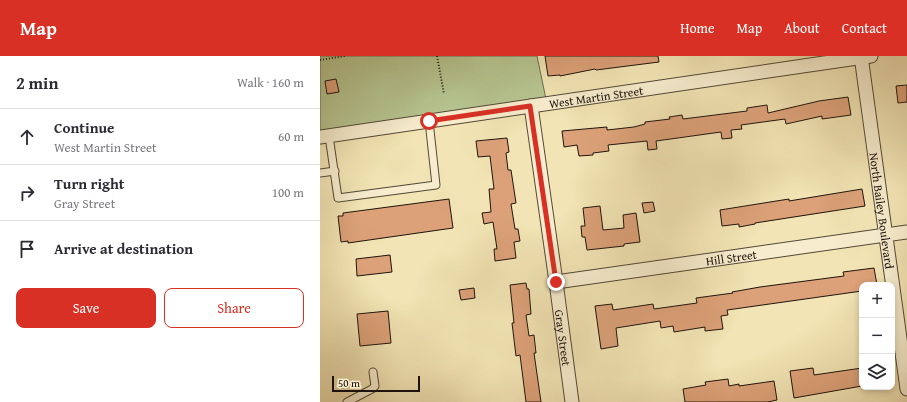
<!DOCTYPE html>
<meta charset="utf-8">
<style>
body{margin:0;font-family:"Gentium Book Plus",serif;background:#f7f7f7;color:#2b2b33}
.controls{position:absolute;right:12px;bottom:12px;display:grid;overflow:hidden;border-radius:8px;box-shadow:0 2px 6px #0003}
.controls button{width:36px;height:36px;display:grid;place-items:center;padding:0;border:0;border-bottom:1px solid #e1e1e2;background:#fff;color:#2b2b33;font:20px sans-serif}
.scale{position:absolute;left:12px;bottom:10px;width:88px;box-sizing:border-box;padding-left:4px;border:2px solid #1e140d;border-top:0;font-size:11px;line-height:14px;white-space:nowrap;color:#1e140d;-webkit-text-stroke:3px #f7edce;paint-order:stroke}
.stop{position:absolute;width:12px;height:12px;margin:-9px;border:3px solid #d93025;border-radius:50%;background:#fff}
.stop.end{background:#d93025;border-color:#fff;box-shadow:0 1px 4px #0008}
.list{margin:0;padding:0;list-style:none}
h2{display:flex;justify-content:space-between;align-items:center;height:52px;margin:0;padding:0 16px;font-size:17px}
h2 small{font-size:13px;font-weight:400;color:#7c7c81}
.list li{display:grid;grid-template-columns:26px 1fr auto;gap:12px;align-items:center;box-sizing:border-box;height:56px;padding:0 16px;border-top:1px solid #e1e1e2}
.list b{display:block;font-size:15px;white-space:nowrap}
.list p{margin:0;font-size:13px;white-space:nowrap;color:#7c7c81}
.list em{font-size:13px;font-style:normal;color:#7c7c81}
.actions{display:flex;gap:8px;padding:12px 16px}
.actions a{flex:1;padding:9px 0;border:1px solid #d93025;border-radius:8px;text-align:center;font-size:14px;color:#d93025}
.actions .main{background:#d93025;color:#fff}
.icon{flex:none;width:22px;height:22px;fill:none;stroke:currentColor;stroke-width:2;stroke-linecap:round;stroke-linejoin:round}
.map{position:relative;flex:none;width:587px;height:346px;overflow:hidden}
header{display:flex;align-items:center;gap:24px;box-sizing:border-box;height:56px;padding:0 20px;background:#d93025;color:#fff}
header strong{font-size:19px}
nav{display:flex;gap:22px;margin-inline-start:auto;font-size:14px}
main{display:flex}
aside{flex:1;background:#fff}
.map>svg:first-child{display:block}
.green{fill:#b6c591;stroke:#6a6c4f}
.building{fill:#dca178;stroke:#1e140d}
.lines{fill:none;stroke-linecap:round;stroke-linejoin:round}
.lane-casing{stroke:#534837;stroke-width:9}
.street-casing{stroke:#534837;stroke-width:15}
.path{stroke:#1e140d;stroke-width:2;stroke-dasharray:1 2;stroke-linecap:butt}
.lane{stroke:#f7edce;stroke-width:7}
.street{stroke:#f7edce;stroke-width:13}
.route{stroke:#d93025;stroke-width:5}
.labels{text-anchor:middle;dominant-baseline:central;stroke-width:3;stroke-linejoin:round;paint-order:stroke}
.street-label{font-size:12px;fill:#1e140d;stroke:#f7edce}
</style>
<header>
<strong>Map</strong>
<nav><a>Home</a><a>Map</a><a>About</a><a>Contact</a></nav>
</header>
<main>
<aside>
<h2>2 min<small>Walk · 160 m</small></h2>
<ul class="list">
<li><svg class="icon" aria-label="ahead" viewBox="0 0 24 24"><path d="M12 20V5M6 11l6-6 6 6"/></svg><div><b>Continue</b><p>West Martin Street</p></div><em>60 m</em></li>
<li><svg class="icon" aria-label="right" viewBox="0 0 24 24"><path d="M7 20v-9h11M14 6l5 5-5 5"/></svg><div><b>Turn right</b><p>Gray Street</p></div><em>100 m</em></li>
<li><svg class="icon" aria-label="arrive" viewBox="0 0 24 24"><path d="M6 21V4h12l-3 4 3 4H6"/></svg><div><b>Arrive at destination</b></div></li>
</ul>
<div class="actions"><a class="main">Save</a><a>Share</a></div>
</aside>
<div class="map">
<svg width="587" height="346" viewBox="0 0 587 346">
<rect width="100%" height="100%" fill="#f2e4b4"/>
<filter id="stains"><feTurbulence type="fractalNoise" baseFrequency=".005" numOctaves="4"/><feColorMatrix values="0 0 0 0 .2 0 0 0 0 .09 0 0 0 0 .02 0 0 0 .5 -.17"/></filter>
<radialGradient id="worn" r=".72"><stop offset=".6" stop-color="#630" stop-opacity="0"/><stop offset="1" stop-color="#630" stop-opacity=".3"/></radialGradient>
<!-- green -->
<path class="green" d="M0,0H217L227,48L0,81Z"/>
<!-- building -->
<g class="building">
<path d="M225,0H338L339,6L276,14L275,13L240,20V19L228,20Z"/>
<path d="M16,23L19,36L7,38L5,25Z"/>
<path d="M587,29V46L578,47L576,30Z"/>
<path d="M528,41L531,59L502,63V60L466,68L465,63L421,69L422,73L411,74L412,82L402,83L401,76L336,85L337,93L328,94L327,85L288,89L289,95L273,97V99L259,100L257,89L244,91L242,75L287,71V74L314,71L325,68V66L350,63L349,61L362,59L363,63L427,55V52L447,49L448,57L499,45Z"/>
<path d="M187,82L189,96L186,97L188,114H191L196,147L191,148L195,173H198L200,185L194,186L196,202L175,205L174,193H177L173,166L164,168L162,157L171,156L169,133H174L170,100L158,101L156,85Z"/>
<path d="M542,133L545,150L435,167V168L419,171V168L402,170L400,154L469,143V145Z"/>
<path d="M129,143L133,172L28,187V185L21,186L18,160H23V157Z"/>
<path d="M333,146L335,155L324,157L322,147Z"/>
<path d="M280,150L283,174L304,172L303,159L316,157L320,186L304,188V190L267,194L265,181H262L261,170H265L263,152Z"/>
<path d="M70,199L72,216L37,220L36,203Z"/>
<path d="M554,212L557,229H542V235L407,254L408,259L401,260L403,273L385,275V271L354,276L353,270L341,272L340,265L296,272L298,290L281,293L275,250L292,248L293,254L333,248L334,253L377,247L376,242L413,237L412,236L440,231L524,220L523,216Z"/>
<path d="M206,227L207,233H209L211,258L206,259L209,280L214,279L216,297H214L221,346H206L200,299L196,300L192,267H194L190,229Z"/>
<path d="M154,232L155,242L141,244L139,234Z"/>
<path d="M68,255L71,287L40,290L37,258Z"/>
<path d="M493,312L494,319L542,312V330L474,342L470,315Z"/>
<path d="M408,323L409,330L419,328V330L454,325L457,344L448,346H365L363,333L386,329L385,326Z"/>
</g>
<g class="lines">
<defs>
<g id="lane">
<path d="M9,80L18,142L116,129L109,65"/>
<path d="M0,117L15,115"/>
<path d="M27,346L52,333L55,330L53,316"/>
</g>
<g id="street">
<path id="s1" d="M541,0L587,333"/>
<path id="s2" d="M211,50L236,226L252,346"/>
<path id="s3" d="M0,81L551,0"/>
<path id="s4" d="M236,226L587,176"/>
</g>
</defs>
<!-- lane casing -->
<use href="#lane" class="lane-casing"/>
<!-- street casing -->
<use href="#street" class="street-casing"/>
<!-- path -->
<g class="path">
<path d="M117,0L124,38"/>
<path d="M0,4L25,0"/>
</g>
<!-- lane -->
<use href="#lane" class="lane"/>
<!-- street -->
<use href="#street" class="street"/>
</g>
<g class="lines">
<!-- route -->
<path class="route" d="M109,65L210,50L236,226"/>
</g>
<g class="labels">
<!-- street labels -->
<g class="street-label">
<text stroke="none"><textPath href="#s3" startOffset="279">West Martin Street</textPath></text>
<text stroke="none"><textPath href="#s1" startOffset="156">North Bailey Boulevard</textPath></text>
<text stroke="none"><textPath href="#s4" startOffset="177">Hill Street</textPath></text>
<text stroke="none"><textPath href="#s2" startOffset="234">Gray Street</textPath></text>
</g>
</g>
<rect width="100%" height="100%" filter="url(#stains)"/>
<rect width="100%" height="100%" fill="url(#worn)"/>
</svg>
<div class="controls">
<button>+</button>
<button>−</button>
<button><svg class="icon" aria-label="layers" viewBox="0 0 24 24"><path d="M12 4l9 5-9 5-9-5zM3 14l9 5 9-5"/></svg></button>
</div>
<div class="scale">50 m</div>
<div class="stop" style="left:109px;top:65px"></div>
<div class="stop end" style="left:236px;top:226px"></div>
</div>
</main>
